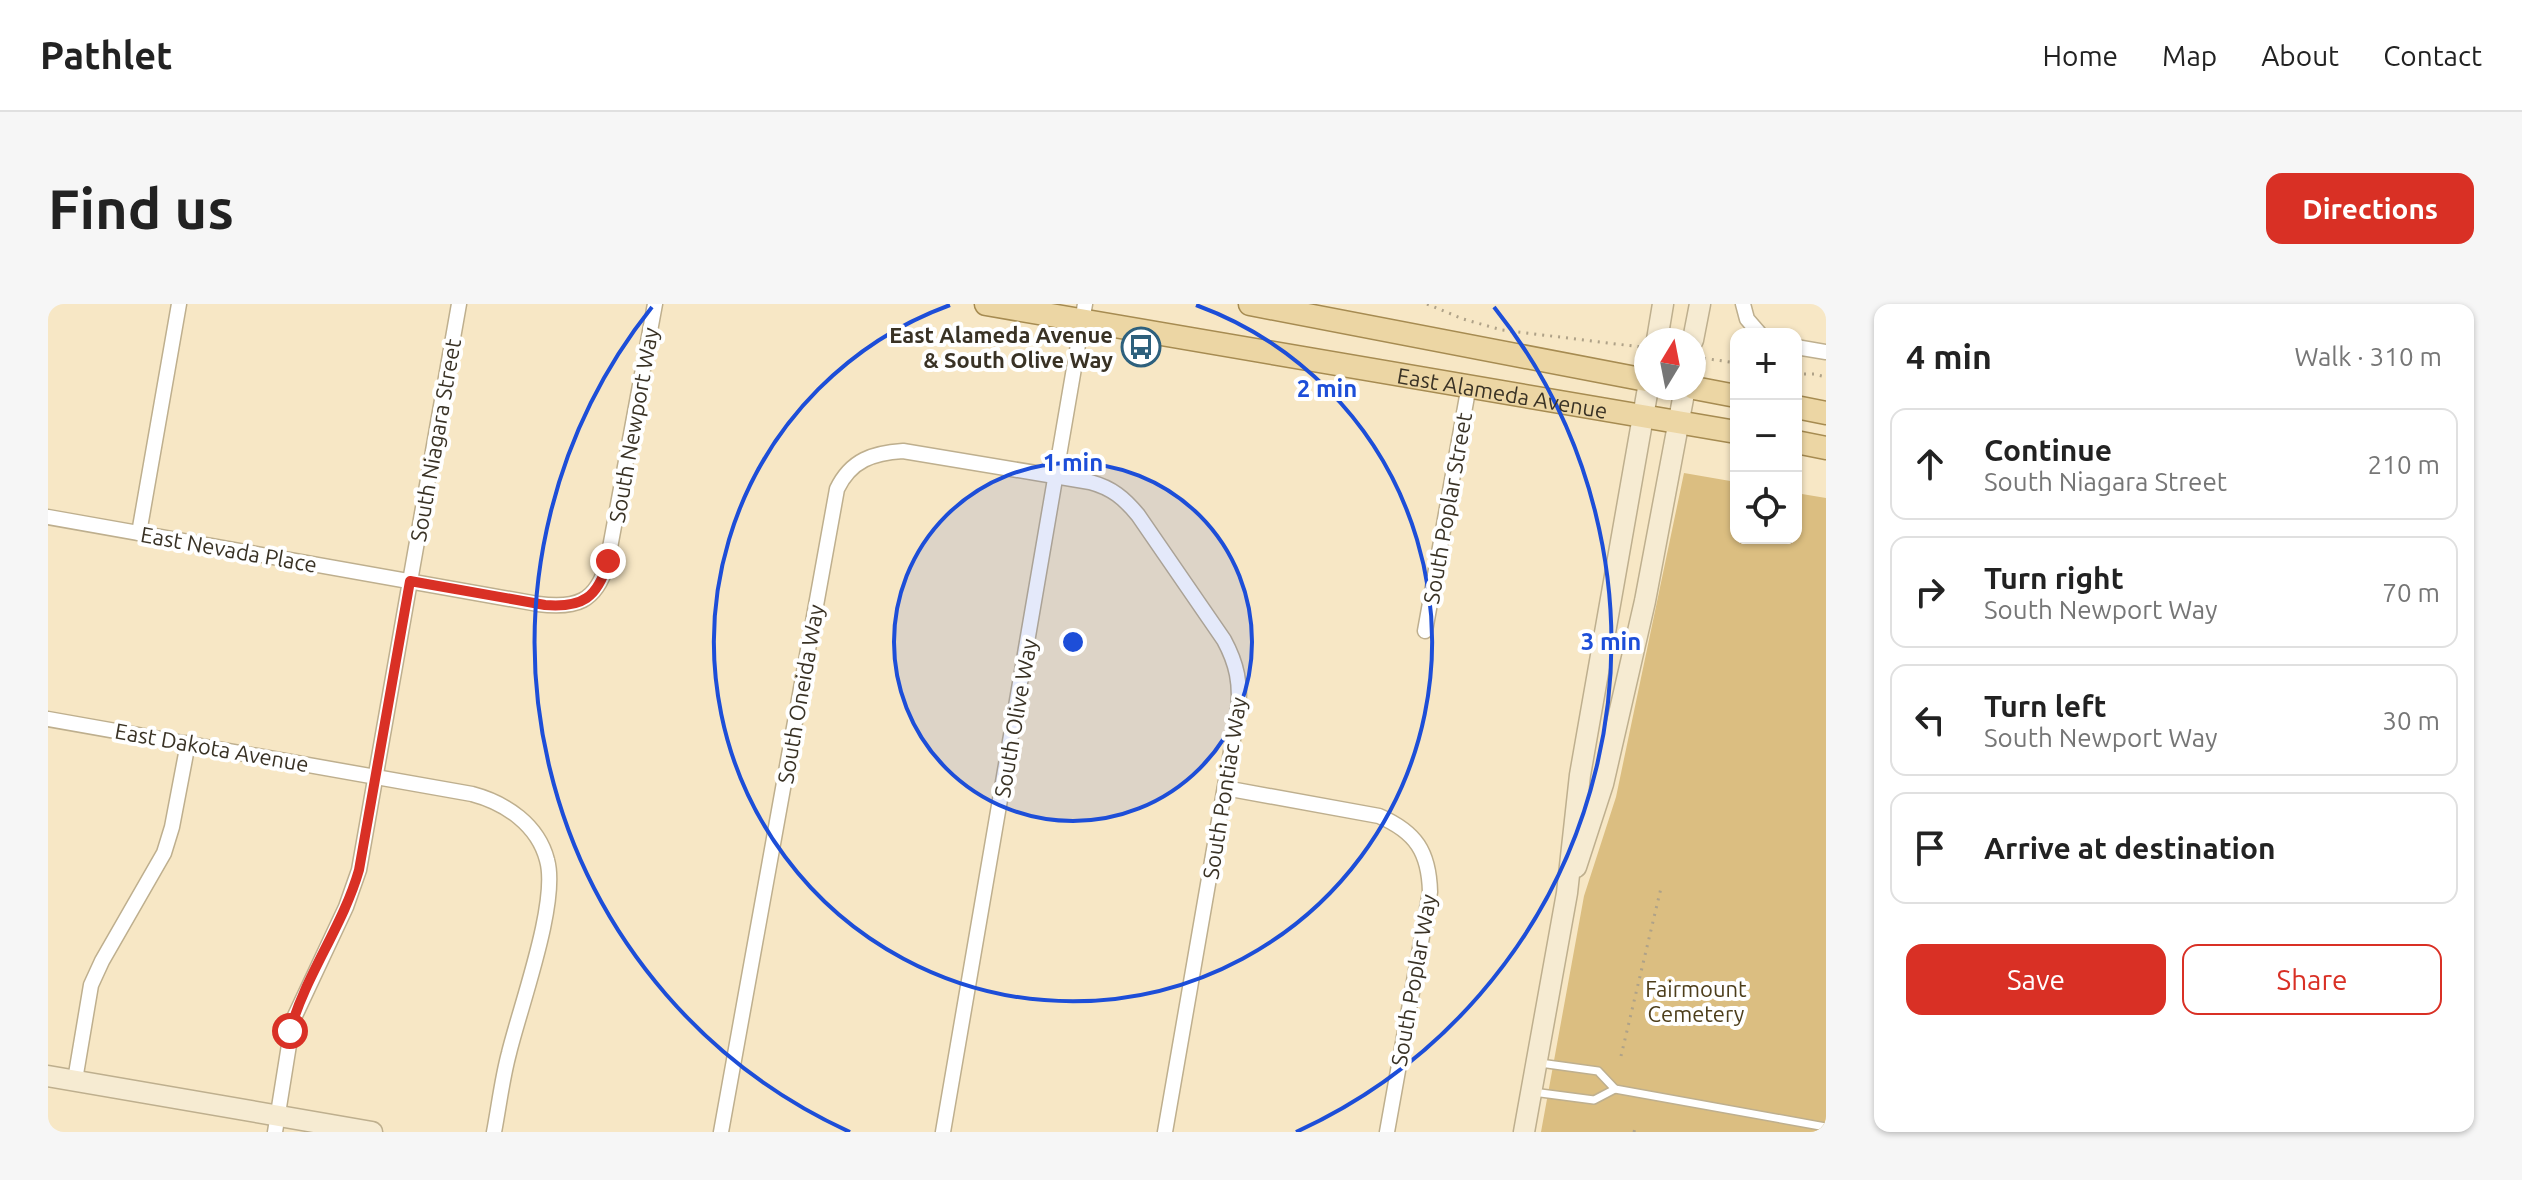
<!DOCTYPE html>
<meta charset="utf-8">
<style>
body{margin:0;font-family:Ubuntu,sans-serif;background:#f6f6f6;color:#222}
.controls{position:absolute;right:24px;top:24px;display:grid;overflow:hidden;border-radius:16px;box-shadow:0 2px 6px #0004}
.controls button{width:72px;height:72px;display:grid;place-items:center;padding:0;border:0;border-bottom:2px solid #e0e0e0;background:#fff;color:#222;font:40px sans-serif}
.compass{position:absolute;left:1586px;top:24px;width:72px;height:72px;border-radius:50%;background:#fff;box-shadow:0 2px 6px #0004;rotate:10deg}
.stop{position:absolute;width:24px;height:24px;margin:-18px;border:6px solid #d93025;border-radius:50%;background:#fff}
.stop.end{background:#d93025;border-color:#fff;box-shadow:0 2px 8px #0008}
.list{margin:0;padding:0;list-style:none}
h2{display:flex;justify-content:space-between;align-items:center;height:104px;margin:0;padding:0 32px;font-size:34px}
h2 small{font-size:26px;font-weight:400;color:#767676}
.list li{display:grid;grid-template-columns:52px 1fr auto;gap:24px;align-items:center;box-sizing:border-box;height:112px;margin:0 16px 16px;padding:0 16px;border:2px solid #e0e0e0;border-radius:16px}
.list b{display:block;font-size:30px;white-space:nowrap}
.list p{margin:0;font-size:26px;white-space:nowrap;color:#767676}
.list em{font-size:26px;font-style:normal;color:#767676}
.actions{display:flex;gap:16px;padding:24px 32px}
.actions a{flex:1;padding:18px 0;border:2px solid #d93025;border-radius:16px;text-align:center;font-size:28px;color:#d93025}
.actions .main{background:#d93025;color:#fff}
.icon{flex:none;width:44px;height:44px;fill:none;stroke:currentColor;stroke-width:2;stroke-linecap:round;stroke-linejoin:round}
.map{position:relative;flex:none;width:1778px;height:828px;overflow:hidden;border-radius:16px}
header{display:flex;align-items:center;gap:48px;box-sizing:border-box;height:112px;padding:0 40px;background:#fff;border-bottom:2px solid #e0e0e0}
header strong{font-size:38px}
nav{display:flex;gap:44px;margin-inline-start:auto;font-size:28px}
.intro{display:flex;align-items:center;justify-content:space-between;box-sizing:border-box;height:192px;padding:0 48px}
h1{margin:0;font-size:56px}
.button{padding:20px 36px;border-radius:16px;background:#d93025;color:#fff;font-size:28px;font-weight:700}
main{display:flex;gap:48px;padding:0 48px}
aside{flex:1;background:#fff;border-radius:16px;box-shadow:0 2px 6px #0004}
.map>svg:first-child{display:block}
.green{fill:#dbbe81}
.lines{fill:none;stroke-linecap:round;stroke-linejoin:round}
.lane-casing{stroke:#beaf8e;stroke-width:10}
.street-casing{stroke:#beaf8e;stroke-width:17}
.secondary-casing{stroke:#beaf8e;stroke-width:23}
.primary-casing{stroke:#a68b51;stroke-width:25}
.path{stroke:#afa288;stroke-width:3;stroke-dasharray:2 6;stroke-linecap:butt}
.lane{stroke:#fff;stroke-width:7}
.street{stroke:#fff;stroke-width:14}
.secondary{stroke:#f6ebd2;stroke-width:20}
.primary{stroke:#ecd6a4;stroke-width:22}
.route{stroke:#d93025;stroke-width:10}
.ring{fill:none;stroke:#1d4ed8;stroke-width:4}
.labels{text-anchor:middle;dominant-baseline:central;stroke-width:8;stroke-linejoin:round;paint-order:stroke}
.poi-label{font-size:22px;font-weight:bold;fill:#393225;stroke:#fff;text-anchor:end}
.street-label{font-size:22px;fill:#393225;stroke:#fff}
.park-label{font-size:22px;fill:#4d3e1b;stroke:#fff}
.centre{fill:#1d4ed8;stroke:#fff;stroke-width:4}
.ring-label{font-size:24px;text-anchor:middle;font-weight:bold;fill:#1d4ed8;stroke:#fff;stroke-width:8;stroke-linejoin:round;paint-order:stroke}
</style>
<header>
<strong>Pathlet</strong>
<nav><a>Home</a><a>Map</a><a>About</a><a>Contact</a></nav>
</header>
<div class="intro"><h1>Find us</h1><a class="button">Directions</a></div>
<main>
<div class="map">
<svg width="1778" height="828" viewBox="0 0 1778 828">
<rect width="100%" height="100%" fill="#f7e7c5"/>
<!-- green -->
<path class="green" d="M1636,169L1688,178V234H1748V189L1778,194V828H1493L1536,592L1568,493Z"/>
<g class="lines">
<defs>
<g id="lane">
<path d="M1492,759L1550,767L1567,785L1778,823"/>
<path d="M1485,788L1546,796L1567,785"/>
</g>
<g id="street">
<path d="M1695,0L1699,15L1712,30"/>
<path d="M1748,43L1778,48"/>
<path d="M0,213L490,300C528,305 548,298 559,260L607,0"/>
<path d="M91,229L131,0"/>
<path d="M1377,327L1421,81"/>
<path d="M0,415L424,490C458,499 490,521 499,556C511,598 472,703 461,749C454,775 451,802 446,828"/>
<path d="M1177,484L1331,512C1368,528 1381,548 1382,588L1339,828"/>
<path d="M27,776L43,681L54,657L116,549L124,523L140,439"/>
<path d="M227,828L245,716L298,603L311,566L411,0"/>
<path d="M673,828L789,185C803,156 825,149 855,147L1042,178C1064,184 1076,194 1090,211L1176,336C1189,360 1193,380 1190,407L1117,828"/>
<path d="M895,828L1037,0"/>
</g>
<g id="secondary">
<path d="M1609,36L1615,0"/>
<path d="M1645,36L1652,0"/>
<path d="M1528,563L1555,480L1597,297L1637,84"/>
<path d="M0,772L324,828"/>
<path d="M1476,828L1519,589L1532,471L1600,84"/>
</g>
<g id="primary">
<path id="s1" d="M938,0L1688,128"/>
<path d="M1202,0L1598,76"/>
<path d="M1646,84L1688,92"/>
<path d="M1748,103L1778,109"/>
<path d="M1748,138L1778,144"/>
</g>
</defs>
<!-- lane casing -->
<use href="#lane" class="lane-casing"/>
<!-- street casing -->
<use href="#street" class="street-casing"/>
<!-- secondary casing -->
<use href="#secondary" class="secondary-casing"/>
<!-- primary casing -->
<use href="#primary" class="primary-casing"/>
<!-- path -->
<g class="path">
<path d="M1379,0L1415,15L1454,26L1593,43"/>
<path d="M1648,53L1688,59"/>
<path d="M1748,70H1766L1778,73"/>
<path d="M1573,752L1613,584"/>
<path d="M1586,828L1587,824"/>
</g>
<!-- lane -->
<use href="#lane" class="lane"/>
<!-- street -->
<use href="#street" class="street"/>
<!-- secondary -->
<use href="#secondary" class="secondary"/>
<!-- primary -->
<use href="#primary" class="primary"/>
</g>
<g class="lines">
<!-- route -->
<path class="route" d="M242,727C258,670 295,622 311,566L362,277L497,301C534,304 550,294 560,257"/>
</g>
<!-- distance rings -->
<circle cx="1025" cy="338" r="179" fill="#1d4ed8" fill-opacity=".12"/>
<g class="ring">
<circle cx="1025" cy="338" r="179"/>
<path d="M1148 1A359 359 0 1 1 902 1"/>
<path d="M802 828A538 538 0 0 1 604 3M1446 3A538 538 0 0 1 1248 828"/>
</g>
<!-- icons -->
<defs>
<symbol id="bus-ring" viewBox="-11 -11 22 22"><circle r="9.5" fill="#fff" stroke="#2d607d" stroke-width="1.5"/><path d="M-5-6H5V4H4V6H2V4H-2V6H-4V4H-5ZM-3.5-4V0h7V-4ZM-3.5 1.2v1.5H-2V1.2ZM2 1.2v1.5H3.5V1.2Z" fill="#2d607d"/></symbol>
</defs>
<g fill-rule="evenodd">
<use href="#bus-ring" x="1071" y="21" width="44" height="44"/>
</g>
<g class="labels">
<!-- poi labels -->
<g class="poi-label">
<text x="1065" y="30">East Alameda Avenue<tspan x="1065" dy="25">&amp; South Olive Way</tspan></text>
</g>
<!-- street labels -->
<g class="street-label">
<text stroke="none"><textPath href="#s1" startOffset="524">East Alameda Avenue</textPath></text>
<text transform="translate(585 121) rotate(-80)">South Newport Way</text>
<text transform="translate(387 136) rotate(-80)">South Niagara Street</text>
<text transform="translate(1399 204) rotate(-80)">South Poplar Street</text>
<text transform="translate(181 245) rotate(10)">East Nevada Place</text>
<text transform="translate(752 390) rotate(-80)">South Oneida Way</text>
<text transform="translate(967 414) rotate(-80)">South Olive Way</text>
<text transform="translate(164 443) rotate(10)">East Dakota Avenue</text>
<text transform="translate(1176 484) rotate(-81)">South Pontiac Way</text>
<text transform="translate(1365 676) rotate(-80)">South Poplar Way</text>
</g>
<!-- park labels -->
<g class="park-label">
<text x="1648" y="684">Fairmount<tspan x="1648" dy="25">Cemetery</tspan></text>
</g>
</g>
<circle cx="1025" cy="338" r="12" class="centre"/>
<g class="ring-label">
<text x="1279" y="93">2 min</text>
<text x="1025" y="167">1 min</text>
<text x="1563" y="346">3 min</text>
</g>
</svg>
<div class="controls">
<button>+</button>
<button>−</button>
<button><svg class="icon" aria-label="locate" viewBox="0 0 24 24"><circle cx="12" cy="12" r="6"/><path d="M12 2v4M12 18v4M2 12h4M18 12h4"/></svg></button>
</div>
<svg class="compass" viewBox="-18 -18 36 36"><path d="M0-13l5 13h-10z" fill="#e53935"/><path d="M0 13l5-13h-10z" fill="#767676"/></svg>
<div class="stop" style="left:242px;top:727px"></div>
<div class="stop end" style="left:560px;top:257px"></div>
</div>
<aside>
<h2>4 min<small>Walk · 310 m</small></h2>
<ul class="list">
<li><svg class="icon" aria-label="ahead" viewBox="0 0 24 24"><path d="M12 20V5M6 11l6-6 6 6"/></svg><div><b>Continue</b><p>South Niagara Street</p></div><em>210 m</em></li>
<li><svg class="icon" aria-label="right" viewBox="0 0 24 24"><path d="M7 20v-9h11M14 6l5 5-5 5"/></svg><div><b>Turn right</b><p>South Newport Way</p></div><em>70 m</em></li>
<li><svg class="icon" aria-label="left" viewBox="0 0 24 24"><path d="M17 20v-9H6M10 6l-5 5 5 5"/></svg><div><b>Turn left</b><p>South Newport Way</p></div><em>30 m</em></li>
<li><svg class="icon" aria-label="arrive" viewBox="0 0 24 24"><path d="M6 21V4h12l-3 4 3 4H6"/></svg><div><b>Arrive at destination</b></div></li>
</ul>
<div class="actions"><a class="main">Save</a><a>Share</a></div>
</aside>
</main>
